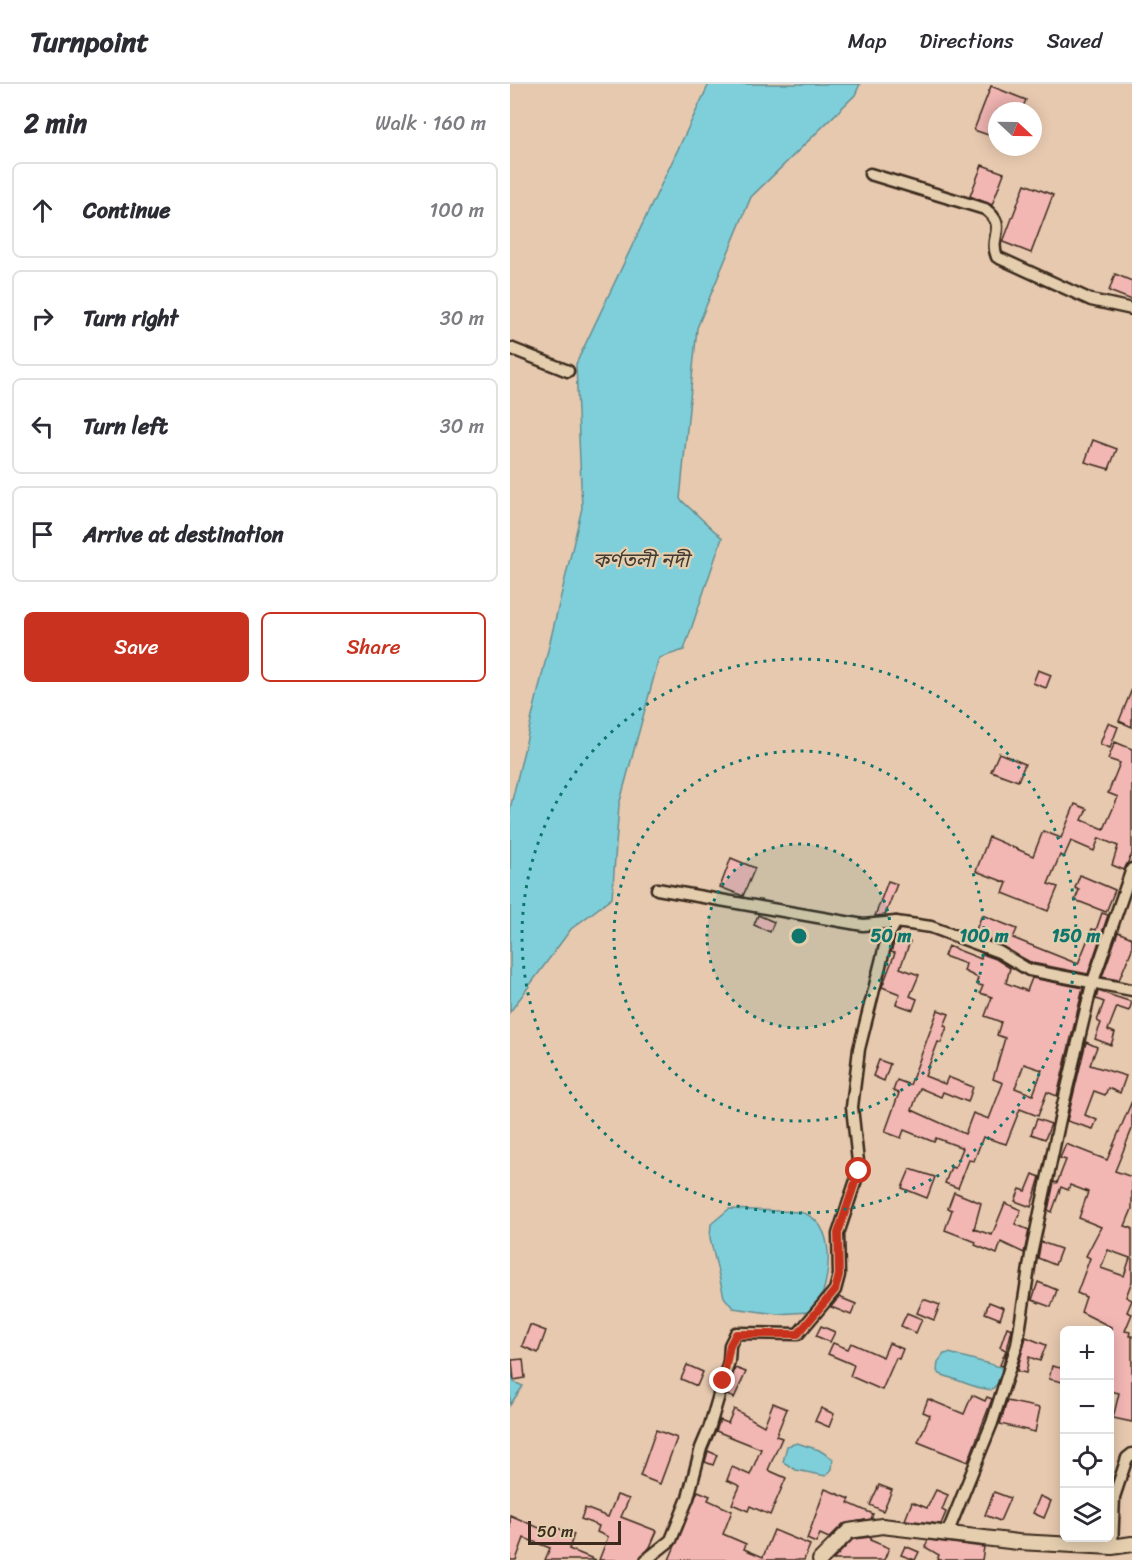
<!DOCTYPE html>
<meta charset="utf-8">
<style>
body{margin:0;font-family:Sriracha,"Noto Sans Bengali",sans-serif;background:#f2f2f3;color:#2b2b33}
.controls{position:absolute;right:18px;bottom:18px;display:grid;overflow:hidden;border-radius:9px;box-shadow:0 3px 15px #0003}
.controls button{width:54px;height:54px;display:grid;place-items:center;padding:0;border:0;border-bottom:2px solid #e1e1e2;background:#fff;color:#2b2b33;font:30px sans-serif}
.compass{position:absolute;left:478px;top:18px;width:54px;height:54px;border-radius:50%;background:#fff;box-shadow:0 3px 15px #0003;rotate:112deg}
.scale{position:absolute;left:18px;bottom:15px;width:93px;box-sizing:border-box;padding-left:6px;border:3px solid #3b2a1e;border-top:0;font-size:16px;line-height:21px;white-space:nowrap;color:#3b2a1e;-webkit-text-stroke:4px #e4ceae;paint-order:stroke}
.stop{position:absolute;width:18px;height:18px;margin:-14px;border:4px solid #c8321e;border-radius:50%;background:#fff}
.stop.end{background:#c8321e;border-color:#fff;box-shadow:0 2px 6px #0008}
.list{margin:0;padding:0;list-style:none}
h2{display:flex;justify-content:space-between;align-items:center;height:78px;margin:0;padding:0 24px;font-size:26px}
h2 small{font-size:20px;font-weight:400;color:#7c7c81}
.list li{display:grid;grid-template-columns:39px 1fr auto;gap:18px;align-items:center;box-sizing:border-box;height:96px;margin:0 12px 12px;padding:0 12px;border:2px solid #e1e1e2;border-radius:9px}
.list b{display:block;font-size:22px;white-space:nowrap}
.list em{font-size:20px;font-style:normal;color:#7c7c81}
.actions{display:flex;gap:12px;padding:18px 24px}
.actions a{flex:1;padding:14px 0;border:2px solid #c8321e;border-radius:9px;text-align:center;font-size:21px;color:#c8321e}
.actions .main{background:#c8321e;color:#fff}
.icon{flex:none;width:33px;height:33px;fill:none;stroke:currentColor;stroke-width:2;stroke-linecap:round;stroke-linejoin:round}
.map{position:relative;flex:none;width:622px;height:1476px;overflow:hidden}
header{display:flex;align-items:center;gap:36px;box-sizing:border-box;height:84px;padding:0 30px;background:#fff;border-bottom:2px solid #e1e1e2}
header strong{font-size:28px}
nav{display:flex;gap:33px;margin-inline-start:auto;font-size:21px}
main{display:flex}
aside{flex:1;background:#fff}
.map>svg:first-child{display:block}
.water{fill:#7fcfdb;stroke:#648d8f;stroke-width:1.5}
.building{fill:#f2b6b3;stroke:#3b2a1e;stroke-width:1.5;fill-rule:evenodd}
.lines{fill:none;stroke-linecap:round;stroke-linejoin:round}
.minor-casing{stroke:#3b2a1e;stroke-width:15}
.tertiary-casing{stroke:#3b2a1e;stroke-width:18}
.minor{stroke:#e4ceae;stroke-width:10}
.tertiary{stroke:#e4ceae;stroke-width:14}
.route{stroke:#c8321e;stroke-width:8}
.ring{fill:none;stroke:#0f766e;stroke-width:3;stroke-dasharray:3 6}
.labels{text-anchor:middle;dominant-baseline:central;stroke-width:4.5;stroke-linejoin:round;paint-order:stroke}
.water-label{font-size:20px;font-style:italic;fill:#423a31;stroke:#e4ceae}
.centre{fill:#0f766e;stroke:#e4ceae;stroke-width:3}
.ring-label{font-size:18px;text-anchor:middle;font-weight:bold;fill:#0f766e;stroke:#e4ceae;stroke-width:4.5;stroke-linejoin:round;paint-order:stroke}
</style>
<header>
<strong>Turnpoint</strong>
<nav><a>Map</a><a>Directions</a><a>Saved</a></nav>
</header>
<main>
<aside>
<h2>2 min<small>Walk · 160 m</small></h2>
<ul class="list">
<li><svg class="icon" aria-label="ahead" viewBox="0 0 24 24"><path d="M12 20V5M6 11l6-6 6 6"/></svg><div><b>Continue</b></div><em>100 m</em></li>
<li><svg class="icon" aria-label="right" viewBox="0 0 24 24"><path d="M7 20v-9h11M14 6l5 5-5 5"/></svg><div><b>Turn right</b></div><em>30 m</em></li>
<li><svg class="icon" aria-label="left" viewBox="0 0 24 24"><path d="M17 20v-9H6M10 6l-5 5 5 5"/></svg><div><b>Turn left</b></div><em>30 m</em></li>
<li><svg class="icon" aria-label="arrive" viewBox="0 0 24 24"><path d="M6 21V4h12l-3 4 3 4H6"/></svg><div><b>Arrive at destination</b></div></li>
</ul>
<div class="actions"><a class="main">Save</a><a>Share</a></div>
</aside>
<div class="map">
<svg width="622" height="1476" viewBox="0 0 622 1476">
<rect width="100%" height="100%" fill="#e7c9af"/>
<filter id="ink" filterUnits="userSpaceOnUse"><feTurbulence type="fractalNoise" baseFrequency=".0167" numOctaves="2"/><feDisplacementMap in="SourceGraphic" scale="12" xChannelSelector="R" yChannelSelector="G"/><feConvolveMatrix kernelMatrix="1 2 1 2 8 2 1 2 1" color-interpolation-filters="sRGB"/></filter>
<g filter="url(#ink)">
<!-- water -->
<g class="water">
<path d="M199,0H350L345,11L241,113L187,244L170,415L212,454L174,566L149,574L109,721L102,814L61,845L0,928V725L72,424L66,280Z"/>
<path d="M219,1125L290,1128C324,1137 321,1181 313,1208C310,1215 304,1222 299,1228L267,1230L223,1224L214,1213L200,1154L201,1140Z"/>
<path d="M439,1269L491,1283C494,1293 488,1300 481,1306L466,1303L430,1290L427,1287L428,1278L434,1270Z"/>
<path d="M0,1284L4,1298L13,1302L0,1321Z"/>
<path d="M287,1359L309,1366L323,1375L322,1385L316,1392L286,1386L273,1378L277,1362Z"/>
</g>
<!-- building -->
<g class="building">
<path d="M481,2L516,16L511,27H487V54L464,46Z"/>
<path d="M472,81L494,89L482,121L460,112Z"/>
<path d="M515,100L543,111L521,169L493,158Z"/>
<path d="M605,190L622,197V216L599,207Z"/>
<path d="M583,356L607,365L599,385L575,378Z"/>
<path d="M528,586L541,591L536,604L523,599Z"/>
<path d="M622,605V643L609,637Z"/>
<path d="M598,639L608,643L600,664L590,660Z"/>
<path d="M605,658L622,665V770L614,786L602,781L608,762L589,754L584,767L561,757L554,773L550,771L538,800L548,803L538,827L493,809L497,799L466,787L479,753L523,772L533,747L551,754L565,720L577,725L572,736L594,745L608,713L598,709L610,679L598,675Z"/>
<path d="M489,669L515,680L508,697L481,687Z"/>
<path d="M221,774L245,784L233,812L210,803Z"/>
<path d="M570,791L605,806L596,828L565,816L569,806L565,804Z"/>
<path d="M378,797L387,800L375,831L365,832Z"/>
<path d="M592,829L598,831L578,890L522,879L465,848L472,831L507,845L503,854L568,880L582,845L586,846Z"/>
<path d="M248,831L264,838L260,848L244,841Z"/>
<path d="M608,848L622,854V865L609,896L592,893Z"/>
<path d="M386,853L400,858L390,884L409,891L400,912L407,915L403,926L386,920L390,910L372,903L385,869L381,868Z"/>
<path d="M438,862L471,875L472,870L486,875L500,884L496,899L517,907L522,894L573,904L547,1012L537,1008L528,1032L510,1025L496,1060L473,1053L464,1077L459,1076L448,1104L435,1099L441,1083L445,1084L453,1064L426,1054L424,1058L394,1046L391,1054L375,1048L389,1009L383,1007L387,996L400,1001L428,926L439,930L434,942L437,943L431,959L428,958L415,992L435,1000L438,993L463,1003L458,1018L433,1008L431,1013L410,1004L402,1026L455,1050L463,1029L479,1035L493,999L483,995L495,954L487,951L491,938L475,932L482,913L470,909L473,902L466,900L468,894L454,887L456,880L434,872ZM514,980L532,986L523,1011L505,1004Z"/>
<path d="M588,907L622,918L619,927L607,923L598,946L605,949L601,961L585,955L591,939L587,937L594,918L586,915Z"/>
<path d="M576,958L587,963L580,981L616,992L610,1009L598,1004L595,1011L584,1007L575,1031L587,1036L583,1045L557,1037Z"/>
<path d="M369,976L380,980L374,997L363,992Z"/>
<path d="M622,1017V1045L605,1087L622,1093V1125L615,1142L622,1144V1197L616,1213L622,1216L617,1228L622,1230L615,1247L620,1248L619,1252H622V1338L603,1334L609,1309L600,1307L601,1243L571,1228L576,1213L567,1209L580,1174L576,1172L591,1143L569,1134L578,1108L560,1101L558,1106L551,1103L542,1128L538,1126L544,1098L547,1099L556,1076L550,1074L556,1060L597,1076ZM598,1166L620,1174L614,1192L591,1184Z"/>
<path d="M527,1035L541,1040L535,1055L521,1050Z"/>
<path d="M400,1085L425,1093L417,1114L392,1104Z"/>
<path d="M523,1090L530,1093L521,1123L505,1117L510,1105L516,1107Z"/>
<path d="M444,1108L471,1119L464,1145L482,1151L495,1119L511,1126L505,1140L519,1146L514,1169L491,1158L487,1170L465,1161L466,1158L435,1146L442,1126L438,1124Z"/>
<path d="M531,1158L551,1165L545,1181L528,1174Z"/>
<path d="M528,1198L547,1206L541,1223L522,1216Z"/>
<path d="M329,1213L346,1220L341,1231L321,1223Z"/>
<path d="M413,1215L430,1221L424,1236L407,1229Z"/>
<path d="M479,1218L494,1224L490,1235L475,1229Z"/>
<path d="M397,1229L412,1235L406,1249L391,1242Z"/>
<path d="M20,1241L36,1247L28,1269L12,1262Z"/>
<path d="M311,1242L325,1248L320,1258L306,1252Z"/>
<path d="M497,1243L502,1245L493,1282L490,1281L496,1266L490,1263Z"/>
<path d="M516,1253L536,1261L530,1277L519,1273L516,1289L507,1287Z"/>
<path d="M323,1259L338,1265L341,1259L373,1273L379,1259L393,1265L389,1275L386,1274L372,1306L340,1292L344,1281L318,1270Z"/>
<path d="M13,1275L15,1294L4,1296L2,1276Z"/>
<path d="M177,1281L193,1288L187,1302L171,1295Z"/>
<path d="M542,1282L555,1285L553,1298L539,1295Z"/>
<path d="M225,1284L236,1288L224,1314L217,1311Z"/>
<path d="M462,1311L475,1317L477,1313L482,1315L458,1378L408,1358L420,1331L413,1328L418,1315L454,1330Z"/>
<path d="M497,1317L530,1324L525,1348L490,1340Z"/>
<path d="M263,1319L277,1325L266,1352L272,1354L258,1386L276,1394L260,1431L240,1422L238,1427L222,1420L230,1402L217,1396L222,1383L240,1391L251,1365L206,1347L210,1336L218,1339L224,1325L254,1342Z"/>
<path d="M311,1324L324,1330L319,1343L305,1337Z"/>
<path d="M146,1346L167,1354L150,1400L130,1392Z"/>
<path d="M198,1367L207,1371L203,1381L195,1378Z"/>
<path d="M369,1401L382,1406L373,1427L360,1421Z"/>
<path d="M315,1405L340,1415L338,1419L363,1430L361,1435L333,1440L319,1454L310,1450L306,1459L297,1455Z"/>
<path d="M426,1406L438,1411L432,1426L436,1428L431,1440L395,1436L402,1418L417,1424Z"/>
<path d="M188,1407L200,1412L198,1416L222,1427L213,1450L236,1460L234,1465L253,1473L264,1446L300,1461L294,1476H159Z"/>
<path d="M484,1408L500,1414L490,1437L475,1431Z"/>
<path d="M107,1411L119,1415L111,1433L147,1447L140,1463L129,1476H89L98,1453L87,1448L89,1442L71,1435L75,1424L98,1433Z"/>
<path d="M530,1412L541,1417L534,1434L523,1429Z"/>
<path d="M0,1431L45,1451L47,1444L64,1450L59,1465L86,1476H35L40,1464L14,1454L6,1476H0Z"/>
<path d="M361,1453L360,1456L379,1464L374,1476H323L343,1455Z"/>
<path d="M418,1456L474,1463L472,1476H427L429,1471L415,1463Z"/>
<path d="M395,1462L409,1468L405,1476L391,1471Z"/>
</g>
<g class="lines">
<defs>
<g id="minor">
<path d="M360,90L475,125C499,143 478,152 487,173L581,216L622,225"/>
<path d="M0,264L58,287"/>
<path d="M147,805L353,841L386,838L421,843L489,868L519,886L622,906"/>
<path d="M437,1450L482,1339L507,1261L521,1171L553,1021L582,900L622,785"/>
<path d="M602,1463L604,1413L617,1374L622,1370"/>
<path d="M136,1476L161,1456L178,1414L191,1364L199,1345L219,1277L220,1261L226,1249L288,1250L325,1206L329,1191L328,1150L349,1087L342,1023L349,965L377,854L386,838"/>
</g>
<path id="tertiary" d="M310,1476L339,1447L372,1442L508,1458L602,1463L622,1460"/>
</defs>
<!-- minor casing -->
<use href="#minor" class="minor-casing"/>
<!-- tertiary casing -->
<use href="#tertiary" class="tertiary-casing"/>
<!-- minor -->
<use href="#minor" class="minor"/>
<!-- tertiary -->
<use href="#tertiary" class="tertiary"/>
</g>
</g>
<g class="lines" filter="url(#ink)">
<!-- route -->
<path class="route" d="M213,1297L220,1261L226,1250H288L325,1206L329,1191L328,1149L349,1087"/>
</g>
<!-- distance rings -->
<circle cx="289" cy="852" r="92" fill="#0f766e" fill-opacity=".12"/>
<g class="ring">
<circle cx="289" cy="852" r="92"/>
<circle cx="289" cy="852" r="185"/>
<circle cx="289" cy="852" r="277"/>
</g>
<g class="labels">
<!-- water labels -->
<g class="water-label">
<text x="131" y="476">কর্ণতলী নদী</text>
</g>
</g>
<circle cx="289" cy="852" r="9" class="centre"/>
<g class="ring-label">
<text x="381" y="858">50 m</text>
<text x="474" y="858">100 m</text>
<text x="566" y="858">150 m</text>
</g>
</svg>
<div class="controls">
<button>+</button>
<button>−</button>
<button><svg class="icon" aria-label="locate" viewBox="0 0 24 24"><circle cx="12" cy="12" r="6"/><path d="M12 2v4M12 18v4M2 12h4M18 12h4"/></svg></button>
<button><svg class="icon" aria-label="layers" viewBox="0 0 24 24"><path d="M12 4l9 5-9 5-9-5zM3 14l9 5 9-5"/></svg></button>
</div>
<svg class="compass" viewBox="-18 -18 36 36"><path d="M0-13l5 13h-10z" fill="#e53935"/><path d="M0 13l5-13h-10z" fill="#7c7c81"/></svg>
<div class="scale">50 m</div>
<div class="stop" style="left:349px;top:1087px"></div>
<div class="stop end" style="left:213px;top:1297px"></div>
</div>
</main>
